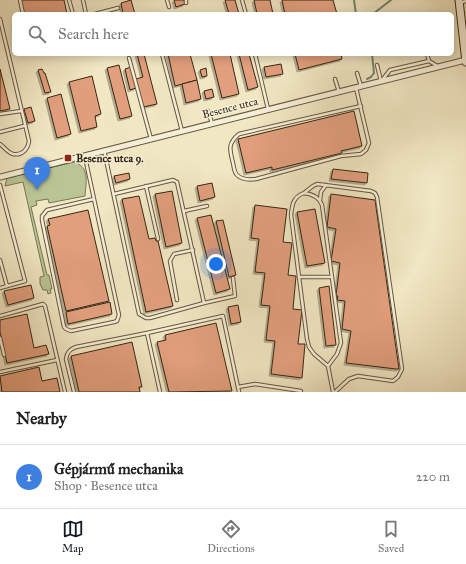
<!DOCTYPE html>
<meta charset="utf-8">
<style>
body{margin:0;font-family:"IM FELL Great Primer",serif;background:#f6f6f6;color:#222}
.you{position:absolute;left:216px;top:264px;width:14px;height:14px;margin:-10px;border:3px solid #fff;border-radius:50%;background:#1a73e8;box-shadow:0 0 0 6px #1a73e833}
.badge{display:grid;place-items:center;width:26px;height:26px;border-radius:50%;background:#111827;color:#fff;font-size:13px;font-weight:700}
.pin{position:absolute;translate:-50% -33px;filter:drop-shadow(0 1px 2px #0008)}
.pin::after{content:'';position:absolute;top:21px;width:14px;height:12px;background:inherit;clip-path:polygon(0 0,100% 0,50% 100%)}
.list{margin:0;padding:0;list-style:none}
h2{display:flex;justify-content:space-between;align-items:center;height:52px;margin:0;padding:0 16px;font-size:17px}
h2 small{font-size:13px;font-weight:400;color:#767676}
.list li{display:grid;grid-template-columns:26px 1fr auto;gap:12px;align-items:center;box-sizing:border-box;height:64px;padding:0 16px;border-top:1px solid #e0e0e0}
.list b{display:block;font-size:15px;white-space:nowrap}
.list p{margin:0;font-size:13px;white-space:nowrap;color:#767676}
.list em{font-size:13px;font-style:normal;color:#767676}
.icon{flex:none;width:22px;height:22px;fill:none;stroke:currentColor;stroke-width:2;stroke-linecap:round;stroke-linejoin:round}
.map{position:relative;flex:none;width:466px;height:392px;overflow:hidden}
.search{position:absolute;background:#fff;box-shadow:0 2px 10px #0003;left:12px;right:12px;top:12px;height:44px;display:flex;align-items:center;gap:10px;box-sizing:border-box;padding:0 14px;border-radius:6px;color:#767676;font-size:15px}
.sheet{height:116px;background:#fff}
nav{display:flex;justify-content:space-around;align-items:center;box-sizing:border-box;height:56px;border-top:1px solid #e0e0e0;background:#fff;font-size:11px;color:#767676}
nav a{display:grid;justify-items:center;gap:2px}
nav .on{color:#111827}
.map>svg:first-child{display:block}
.green{fill:#b9c594;stroke:#787654}
.lines{fill:none;stroke-linecap:round;stroke-linejoin:round}
.stream{stroke:#738371;stroke-width:2}
.building{fill:#e29f7d;stroke:#362715;filter:url(#shadow)}
.lane-casing{stroke:#655740;stroke-width:4.5}
.street-casing{stroke:#655740;stroke-width:7}
.secondary-casing{stroke:#362715;stroke-width:9}
.lane{stroke:#f6efd8;stroke-width:2.5}
.street{stroke:#f6efd8;stroke-width:5}
.secondary{stroke:#f6efd8;stroke-width:7}
.poi-dot{fill:#8f2418;stroke:#f6efd8;stroke-width:1.5}
.labels{text-anchor:middle;dominant-baseline:central;stroke-width:3;stroke-linejoin:round;paint-order:stroke}
.street-label{font-size:11px;fill:#362715;stroke:#f6efd8}
.poi-label{font-size:11px;font-weight:bold;fill:#362715;stroke:#f6efd8;text-anchor:start}
</style>
<div class="map">
<svg width="466" height="392" viewBox="0 0 466 392">
<defs>
<filter id="shadow"><feDropShadow dx="-2" dy="2" stdDeviation="0" flood-color="#0004"/></filter>
</defs>
<rect width="100%" height="100%" fill="#f1e7c3"/>
<filter id="stains"><feTurbulence type="fractalNoise" baseFrequency=".005" numOctaves="4"/><feColorMatrix values="0 0 0 0 .2 0 0 0 0 .09 0 0 0 0 .02 0 0 0 .5 -.17"/></filter>
<radialGradient id="worn" r=".72"><stop offset=".6" stop-color="#630" stop-opacity="0"/><stop offset="1" stop-color="#630" stop-opacity=".3"/></radialGradient>
<!-- green -->
<path class="green" d="M74,162C90,167 86,182 85,196L49,203L48,199L36,201L37,205L31,207L47,275H49L52,289H50L51,293L48,294L47,290H43L40,284V277L44,276L23,182L5,186L7,178Z"/>
<g class="lines">
<!-- stream -->
<g class="stream">
<path d="M354,0L356,14"/>
<path d="M373,14L391,0"/>
<path d="M367,79L371,77L374,73L372,54"/>
</g>
</g>
<!-- building -->
<g class="building">
<path d="M21,0H64L67,14H24Z"/>
<path d="M131,0L135,14H123L121,3Z"/>
<path d="M174,0H184L185,4L176,7Z"/>
<path d="M225,0H235L239,14H229Z"/>
<path d="M254,0H270L273,14H257Z"/>
<path d="M282,0H333L337,14H285Z"/>
<path d="M137,54H144L157,104L143,107L136,79L143,77Z"/>
<path d="M168,54H190L197,80L175,86Z"/>
<path d="M211,54H230L239,94L222,98Z"/>
<path d="M239,54H249L258,87L248,90Z"/>
<path d="M295,54H341L342,59L299,70Z"/>
<path d="M281,64L283,74L266,77L264,67Z"/>
<path d="M119,65L132,116L120,119L107,68Z"/>
<path d="M131,67L136,88L130,90L125,69Z"/>
<path d="M206,68L207,76L202,77L200,70Z"/>
<path d="M0,69L10,109L0,111Z"/>
<path d="M42,69L44,73H45L51,92L45,93L38,70Z"/>
<path d="M92,76L101,114L95,116L97,127L81,131L69,82Z"/>
<path d="M197,80L201,99L186,103L182,84Z"/>
<path d="M212,89L214,97L206,99L204,91Z"/>
<path d="M61,94L71,134L57,138L47,98Z"/>
<path d="M31,107L35,121L28,123L24,109Z"/>
<path d="M354,111L362,146L341,151L342,153L272,170V167L246,173L238,139Z"/>
<path d="M333,169L368,173L367,183L331,179Z"/>
<path d="M129,173L130,179L116,183L114,176Z"/>
<path d="M212,183L215,197L200,201L197,186Z"/>
<path d="M172,191L182,243L166,247L155,194Z"/>
<path d="M331,194L375,200L399,369H396L346,363L351,331L342,329L345,301L337,300L338,296H336L340,263L331,261L336,229L327,227Z"/>
<path d="M139,196L149,239L155,238L156,241H158L173,306L146,312L122,199Z"/>
<path d="M255,205L287,209L283,242L292,243L288,275L296,276L293,309L302,310L298,344H305L302,378L271,374L275,341L266,340L270,306L261,305L265,273L255,272L259,239L251,238Z"/>
<path d="M315,209L325,263L307,266L297,212Z"/>
<path d="M88,210L109,301L66,311L47,226L50,225L48,219Z"/>
<path d="M211,215L230,289L216,293L197,218Z"/>
<path d="M223,220L236,275L229,277L216,221Z"/>
<path d="M31,285L34,298L8,305L4,291Z"/>
<path d="M329,286L336,345L326,346L319,288Z"/>
<path d="M110,302L112,314L68,324L66,312Z"/>
<path d="M238,305L241,322L231,324L228,307Z"/>
<path d="M27,314L34,348L46,345L49,354L7,363L0,332V320Z"/>
<path d="M216,323L232,391L169,392L157,342L166,340L165,335Z"/>
<path d="M132,342L142,387H139L140,392H79L71,356Z"/>
<path d="M39,367L42,381L57,378L60,392H2L0,376Z"/>
</g>
<g class="lines">
<defs>
<g id="lane">
<path d="M20,0L23,14"/>
<path d="M69,0L73,14"/>
<path d="M83,0L86,14"/>
<path d="M167,0L169,7"/>
<path d="M186,0V3"/>
<path d="M242,0L246,14"/>
<path d="M460,3L466,1"/>
<path d="M95,14L118,8"/>
<path d="M0,19L29,141C28,149 22,156 13,154C8,153 4,147 0,144"/>
<path d="M162,54L182,131"/>
<path d="M255,54L268,109"/>
<path d="M427,54L429,61"/>
<path d="M129,58L151,139"/>
<path d="M377,65L381,81"/>
<path d="M357,73L361,86"/>
<path d="M335,79L339,92"/>
<path d="M383,79L390,70L429,61L439,67"/>
<path d="M356,88L369,143L366,150L361,154L341,156L256,179C249,180 242,180 237,175C234,172 234,167 233,163C230,150 227,144 239,134L361,106"/>
<path d="M208,111L212,123"/>
<path d="M0,114L21,111"/>
<path d="M0,132L24,126"/>
<path d="M104,150L139,314L146,318H150L204,303L177,182L173,180L114,194"/>
<path d="M85,157L94,199L47,210L42,216V220L64,327L66,329L71,331L114,322L117,321L119,315L94,199"/>
<path d="M0,185L25,281L0,288"/>
<path d="M146,186L158,239"/>
<path d="M304,193L313,186L317,184L371,191L375,193L377,197L402,369L398,377L393,381L358,376L349,379L335,392"/>
<path d="M320,200L321,192L326,185"/>
<path d="M184,211L207,206"/>
<path d="M0,260L7,286"/>
<path d="M299,277H332"/>
<path d="M177,300L170,261L174,254L193,250"/>
<path d="M204,303L235,296L233,278"/>
<path d="M0,316L43,304L45,306L65,392"/>
<path d="M147,333L223,316L239,392"/>
<path d="M0,338L4,355"/>
<path d="M328,366L337,354L341,343L322,205C319,197 313,194 304,193C293,197 292,205 291,215L307,339L309,347L314,354L328,366L333,392"/>
<path d="M0,372L57,360"/>
<path d="M238,387L255,384L301,391"/>
<path d="M74,392L66,359C67,352 70,349 76,347L147,333L160,392"/>
</g>
<path id="street" d="M0,177L466,60"/>
<path id="secondary" d="M459,0L466,62"/>
</defs>
<!-- lane casing -->
<use href="#lane" class="lane-casing"/>
<!-- street casing -->
<use href="#street" class="street-casing"/>
<!-- secondary casing -->
<use href="#secondary" class="secondary-casing"/>
<!-- lane -->
<use href="#lane" class="lane"/>
<!-- street -->
<use href="#street" class="street"/>
<!-- secondary -->
<use href="#secondary" class="secondary"/>
</g>
<!-- markers -->
<rect class="poi-dot" x="64" y="154" width="8" height="8" rx="2"/>
<g class="labels">
<!-- street labels -->
<g class="street-label">
<text transform="translate(230 108) rotate(-14)">Besence utca</text>
</g>
<!-- poi labels -->
<g class="poi-label">
<text x="76" y="158">Besence utca 9.</text>
</g>
</g>
<rect width="100%" height="100%" filter="url(#stains)"/>
<rect width="100%" height="100%" fill="url(#worn)"/>
</svg>
<div class="you"></div>
<div class="pin badge" style="left:37px;top:190px;background:#3f7fe0">1</div>
<div class="search"><svg class="icon" aria-label="search" viewBox="0 0 24 24"><circle cx="10" cy="10" r="6"/><path d="M15 15l6 6"/></svg>Search here</div>
</div>
<section class="sheet">
<h2>Nearby<small></small></h2>
<ul class="list">
<li><span class="badge" style="background:#3f7fe0">1</span><div><b>Gépjármű mechanika</b><p>Shop · Besence utca</p></div><em>220 m</em></li>
</ul>
</section>
<nav>
<a class="on"><svg class="icon" aria-label="map" viewBox="0 0 24 24"><path d="M3 6l6-2 6 2 6-2v14l-6 2-6-2-6 2zM9 4v14M15 6v14"/></svg>Map</a>
<a><svg class="icon" aria-label="directions" viewBox="0 0 24 24"><path d="M12 3l9 9-9 9-9-9zM9 14v-3h6M13 9l2 2-2 2"/></svg>Directions</a>
<a><svg class="icon" aria-label="saved" viewBox="0 0 24 24"><path d="M7 4h10v16l-5-4-5 4z"/></svg>Saved</a>
</nav>
